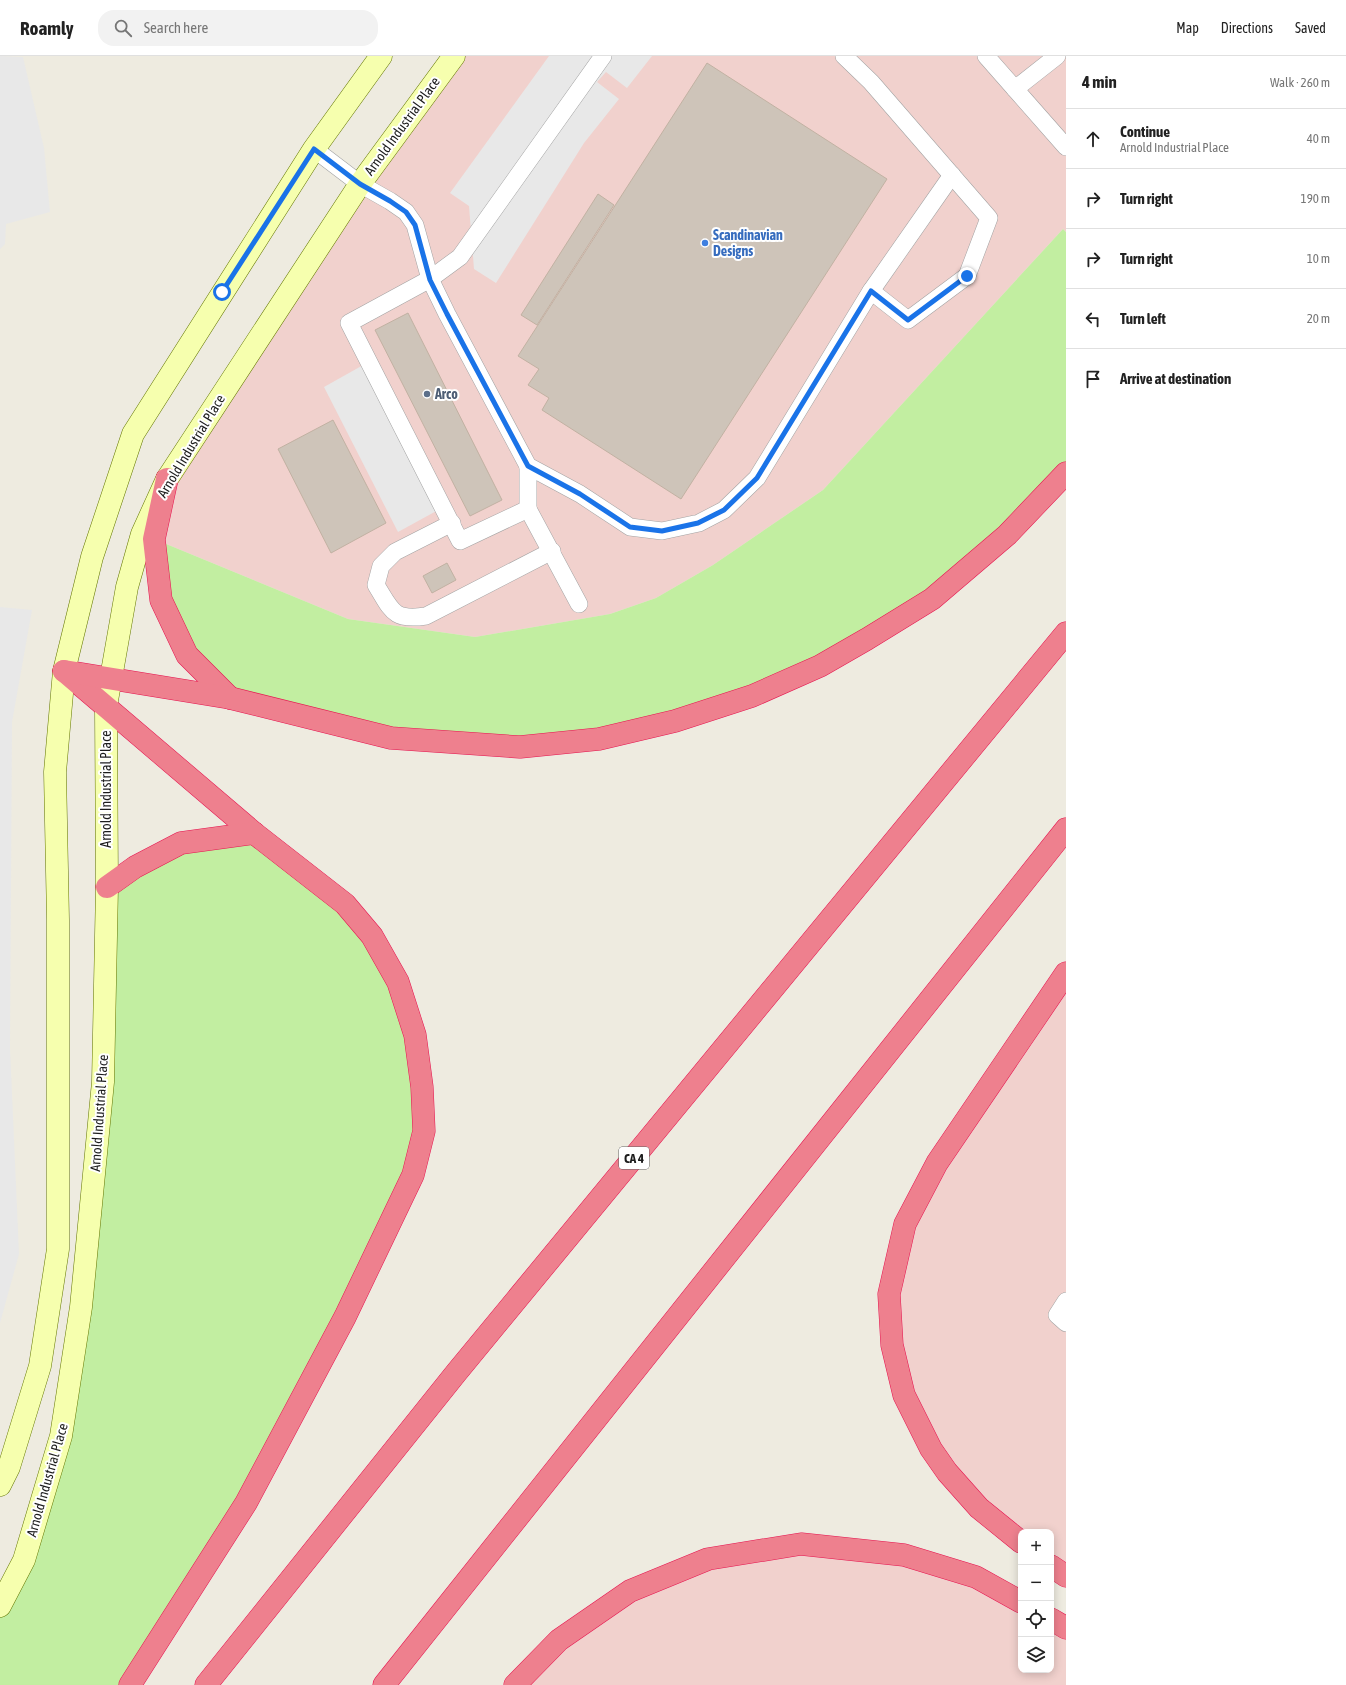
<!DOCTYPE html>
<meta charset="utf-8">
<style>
body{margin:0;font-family:"Asap Condensed",sans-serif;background:#f2f2f2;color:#222}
.controls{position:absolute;right:12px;bottom:12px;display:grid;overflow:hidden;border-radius:8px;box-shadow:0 2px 10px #0003}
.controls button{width:36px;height:36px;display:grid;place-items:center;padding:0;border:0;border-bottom:1px solid #e0e0e0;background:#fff;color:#222;font:20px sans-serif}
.stop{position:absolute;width:12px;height:12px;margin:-9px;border:3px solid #1a73e8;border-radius:50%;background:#fff}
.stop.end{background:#1a73e8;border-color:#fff;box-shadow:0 1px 4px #0008}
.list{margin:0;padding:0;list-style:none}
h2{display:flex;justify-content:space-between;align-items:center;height:52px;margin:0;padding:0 16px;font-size:17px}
h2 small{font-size:13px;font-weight:400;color:#767676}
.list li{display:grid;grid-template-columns:26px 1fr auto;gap:12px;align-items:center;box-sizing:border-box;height:60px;padding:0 16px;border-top:1px solid #e0e0e0}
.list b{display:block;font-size:15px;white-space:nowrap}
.list p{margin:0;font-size:13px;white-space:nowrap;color:#767676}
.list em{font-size:13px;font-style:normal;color:#767676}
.icon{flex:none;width:22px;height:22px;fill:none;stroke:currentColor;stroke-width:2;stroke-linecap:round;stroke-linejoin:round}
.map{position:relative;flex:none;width:1066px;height:1629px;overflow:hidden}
header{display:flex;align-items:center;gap:24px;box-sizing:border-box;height:56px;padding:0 20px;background:#fff;border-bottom:1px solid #e0e0e0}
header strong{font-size:19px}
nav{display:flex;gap:22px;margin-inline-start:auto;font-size:14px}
.search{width:280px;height:36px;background:#f2f2f2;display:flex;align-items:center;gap:10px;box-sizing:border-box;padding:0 14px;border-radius:16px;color:#767676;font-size:15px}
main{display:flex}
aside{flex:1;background:#fff}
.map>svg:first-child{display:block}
.commercial{fill:#f1d1cd}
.grass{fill:#c2eea1}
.parking{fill:#e8e8e8}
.building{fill:#cec4b9;stroke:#c1b1a2}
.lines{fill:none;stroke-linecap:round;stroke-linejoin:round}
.lane-casing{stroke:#a3a3a3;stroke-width:18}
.secondary-casing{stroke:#637600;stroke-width:23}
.highway-casing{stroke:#e51550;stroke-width:23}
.lane{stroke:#fff;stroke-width:17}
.secondary{stroke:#f6ffae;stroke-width:22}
.highway{stroke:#ee808e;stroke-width:22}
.route{stroke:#1a73e8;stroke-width:5}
.shop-dot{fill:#3f7fe0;stroke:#fff;stroke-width:1.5}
.service-dot{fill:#5c6f8a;stroke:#fff;stroke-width:1.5}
.labels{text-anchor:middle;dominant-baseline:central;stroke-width:4;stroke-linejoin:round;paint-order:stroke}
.shield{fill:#fff;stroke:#606060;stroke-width:1}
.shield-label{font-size:13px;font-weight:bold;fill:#1c1c1c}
.street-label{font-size:14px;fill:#1c1c1c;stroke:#fff}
.shop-label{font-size:14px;font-weight:bold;fill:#366cbe;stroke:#fff;text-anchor:start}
.service-label{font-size:14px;font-weight:bold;fill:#4e5e75;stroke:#fff;text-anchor:start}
</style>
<header>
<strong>Roamly</strong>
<div class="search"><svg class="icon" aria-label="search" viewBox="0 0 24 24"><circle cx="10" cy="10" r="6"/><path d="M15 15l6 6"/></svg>Search here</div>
<nav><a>Map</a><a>Directions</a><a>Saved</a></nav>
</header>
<main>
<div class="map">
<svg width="1066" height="1629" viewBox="0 0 1066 1629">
<rect width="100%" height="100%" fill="#eeebe0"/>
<!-- commercial -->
<g class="commercial">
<path d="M454,0H1066V176L1063,173L823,434L713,509L656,542L610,558L475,581L348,563L154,483L167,423Z"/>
<path d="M1066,919V1520L1051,1510V1476H1021L947,1416L892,1289L905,1168Z"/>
<path d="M801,1488L904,1499L1021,1546V1614H1051V1563L1066,1572V1629H515L630,1535Z"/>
</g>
<!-- grass -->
<g class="grass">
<path d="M1063,173L1066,176V417L1007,479L820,610L599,683L391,682L230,642L187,599L154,483L348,563L475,581L610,558L656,542L713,509L823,434Z"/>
<path d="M254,777L345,848L398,926L424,1075L345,1261L130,1629H0V1550L24,1504L81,1251L107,831L135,811Z"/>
</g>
<!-- parking -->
<g class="parking">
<path d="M0,0L23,1L44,92L50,156L6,168L5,188L0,193Z"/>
<path d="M549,0H652L627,32L606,16L597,26L619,43L584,87L496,227L474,213L469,150L450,137Z"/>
<path d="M365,308L440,453L398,476L324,331Z"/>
<path d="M0,551L32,554L12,666L10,992L19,1198L0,1267Z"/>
</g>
<!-- building -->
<g class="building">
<path d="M707,7L887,123L681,443L542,354L549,342L528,329L539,313L518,300Z"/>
<path d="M598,138L614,149L537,269L521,259Z"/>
<path d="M408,257L502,444L470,460L375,274Z"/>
<path d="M333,364L386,467L331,497L278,393Z"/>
<path d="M447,507L456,524L432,537L423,520Z"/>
</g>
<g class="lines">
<defs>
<g id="lane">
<path d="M986,0L1015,33L1057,0"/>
<path d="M1015,33L1066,91"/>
<path d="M314,93L360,128L390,145L406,156L415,169L430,223L447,258L528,410L580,438L630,471L662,475L699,467L724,454L757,422L871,235L908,264L967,220L989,162L871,26L844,0"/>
<path d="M871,235L952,119"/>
<path d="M528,410V453L460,485L349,267L430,223L460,201L603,0"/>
<path d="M528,453L579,548"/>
<path d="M452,467L395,496L381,510L376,529C392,555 393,565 426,560L552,495"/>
<path d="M1066,1245L1057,1259L1066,1267"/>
</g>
<g id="secondary">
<path d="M0,1429L9,1411L40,1310L58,1193V864L55,716L64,615L92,501L133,378L314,93L381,0"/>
<path d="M0,1550L24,1504L61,1380L81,1251L103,1026L107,831L106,650L127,531L142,478L167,423L360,128L454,0"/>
</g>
<g id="highway">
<path d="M167,423L154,483L161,544L187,599L230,642"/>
<path d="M64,615L254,777L345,848L372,880L398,926L415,979L422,1031L424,1075L413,1119L345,1261L246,1447L130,1629"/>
<path d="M64,615L230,642L391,682L520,691L599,683L675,665L752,640L820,610L867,583L932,543L1007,479L1066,417"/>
<path d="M107,831L135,811L181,787L254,777"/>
<path d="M1021,1486L979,1452L947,1416L931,1393L904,1339L892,1289L889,1238L905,1168L937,1107L1066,917"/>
<path d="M1051,1510L1066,1520"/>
<path d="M1051,1563L1066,1572"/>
<path d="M206,1629L456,1317L1066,577"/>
<path d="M384,1629L1066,773"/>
<path d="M515,1629L559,1584L630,1535L708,1503L801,1488L904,1499L976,1521L1021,1546"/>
</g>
</defs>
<!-- lane casing -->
<use href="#lane" class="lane-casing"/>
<!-- secondary casing -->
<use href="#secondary" class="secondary-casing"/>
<!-- highway casing -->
<use href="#highway" class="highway-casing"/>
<!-- lane -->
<use href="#lane" class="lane"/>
<!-- secondary -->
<use href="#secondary" class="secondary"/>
<!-- highway -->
<use href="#highway" class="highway"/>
</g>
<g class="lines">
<!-- route -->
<path class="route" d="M222,236L314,93L360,128L390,145L406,156L415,169L430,224L447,258L528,410L580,438L630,471L662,475L698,467L724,454L757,422L871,235L908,264L967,220"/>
</g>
<!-- markers -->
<circle class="shop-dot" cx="705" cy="187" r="4"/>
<circle class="service-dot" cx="427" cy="338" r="4"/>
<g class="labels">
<!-- shield labels -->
<rect class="shield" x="619" y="1091" width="30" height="22" rx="3"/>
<g class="shield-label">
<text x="634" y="1102">CA 4</text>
</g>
<!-- street labels -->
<g class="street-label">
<text transform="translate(402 70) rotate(-54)">Arnold Industrial Place</text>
<text transform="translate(191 390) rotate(-59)">Arnold Industrial Place</text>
<text transform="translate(106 733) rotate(-90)">Arnold Industrial Place</text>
<text transform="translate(99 1057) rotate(-86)">Arnold Industrial Place</text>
<text transform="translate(47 1424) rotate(-74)">Arnold Industrial Place</text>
</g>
<!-- shop labels -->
<g class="shop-label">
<text x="713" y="179">Scandinavian<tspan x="713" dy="16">Designs</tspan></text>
</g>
<!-- service labels -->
<g class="service-label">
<text x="435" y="338">Arco</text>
</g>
</g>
</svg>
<div class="controls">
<button>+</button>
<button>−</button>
<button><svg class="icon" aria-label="locate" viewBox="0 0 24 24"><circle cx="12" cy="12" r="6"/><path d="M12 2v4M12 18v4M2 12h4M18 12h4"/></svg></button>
<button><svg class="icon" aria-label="layers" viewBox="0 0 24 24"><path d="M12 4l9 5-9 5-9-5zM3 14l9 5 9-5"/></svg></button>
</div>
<div class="stop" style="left:222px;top:236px"></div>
<div class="stop end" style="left:967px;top:220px"></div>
</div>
<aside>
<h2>4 min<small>Walk · 260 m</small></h2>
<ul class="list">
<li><svg class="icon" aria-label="ahead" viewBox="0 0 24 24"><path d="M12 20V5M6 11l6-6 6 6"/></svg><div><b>Continue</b><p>Arnold Industrial Place</p></div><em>40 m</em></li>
<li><svg class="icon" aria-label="right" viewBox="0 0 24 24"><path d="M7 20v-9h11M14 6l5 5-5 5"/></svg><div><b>Turn right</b></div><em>190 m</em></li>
<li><svg class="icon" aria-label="right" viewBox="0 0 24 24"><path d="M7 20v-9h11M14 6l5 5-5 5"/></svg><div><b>Turn right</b></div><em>10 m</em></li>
<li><svg class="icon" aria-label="left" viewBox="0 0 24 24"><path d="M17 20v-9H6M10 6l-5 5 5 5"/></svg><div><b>Turn left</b></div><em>20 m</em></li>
<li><svg class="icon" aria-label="arrive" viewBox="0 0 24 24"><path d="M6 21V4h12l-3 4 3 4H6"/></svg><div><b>Arrive at destination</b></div></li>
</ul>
</aside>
</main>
